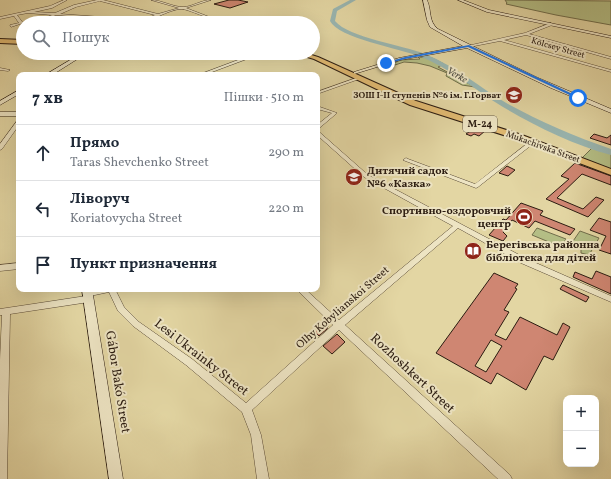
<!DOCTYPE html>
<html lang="uk">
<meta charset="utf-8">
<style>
body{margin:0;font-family:Vollkorn,serif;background:#f6f6f7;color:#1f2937}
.controls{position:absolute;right:12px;bottom:12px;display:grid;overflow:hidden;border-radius:8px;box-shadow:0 4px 16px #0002}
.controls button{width:36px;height:36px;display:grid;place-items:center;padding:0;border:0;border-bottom:1px solid #e0e1e3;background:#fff;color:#1f2937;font:20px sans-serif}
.stop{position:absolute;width:12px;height:12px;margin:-9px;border:3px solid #1a73e8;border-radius:50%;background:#fff}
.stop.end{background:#1a73e8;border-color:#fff;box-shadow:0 1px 4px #0008}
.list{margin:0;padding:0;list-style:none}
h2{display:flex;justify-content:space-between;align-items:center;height:52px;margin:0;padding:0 16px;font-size:17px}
h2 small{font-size:13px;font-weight:400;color:#747a83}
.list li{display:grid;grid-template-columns:26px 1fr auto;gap:12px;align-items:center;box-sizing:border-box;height:56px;padding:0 16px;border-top:1px solid #e0e1e3}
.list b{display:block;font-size:15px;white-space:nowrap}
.list p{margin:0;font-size:13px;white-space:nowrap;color:#747a83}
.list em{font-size:13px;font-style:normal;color:#747a83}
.icon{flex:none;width:22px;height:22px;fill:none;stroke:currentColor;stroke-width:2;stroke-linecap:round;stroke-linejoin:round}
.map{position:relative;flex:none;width:611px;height:479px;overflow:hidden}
.search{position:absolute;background:#fff;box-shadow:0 4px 16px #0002;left:16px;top:16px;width:304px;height:44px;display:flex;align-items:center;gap:10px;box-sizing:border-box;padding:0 14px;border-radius:22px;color:#747a83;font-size:15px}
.panel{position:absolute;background:#fff;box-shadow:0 4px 16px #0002;left:16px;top:72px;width:304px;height:220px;border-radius:8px}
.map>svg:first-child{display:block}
.green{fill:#b4be85;stroke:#706d4b}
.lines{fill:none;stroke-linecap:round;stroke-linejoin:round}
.river{fill:#99b6b1;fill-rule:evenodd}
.building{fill:#cf8672;stroke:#2b1c11;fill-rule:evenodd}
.street-casing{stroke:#594a36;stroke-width:1}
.secondary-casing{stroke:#2b1c11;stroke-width:1}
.highway-casing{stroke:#2b1c11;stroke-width:2}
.street{fill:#ede4c3;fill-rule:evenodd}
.secondary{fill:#ede4c3;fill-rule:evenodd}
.highway{fill:#e2bb72;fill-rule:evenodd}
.route{fill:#1a73e8}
.labels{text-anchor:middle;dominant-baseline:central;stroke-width:4;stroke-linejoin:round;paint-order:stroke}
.far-street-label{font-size:9px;fill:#2b1c11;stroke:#ede4c3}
.far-poi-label{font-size:9px;font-weight:bold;fill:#2b1c11;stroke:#ede4c3;text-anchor:end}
.far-water-label{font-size:10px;font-style:italic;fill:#4c4a41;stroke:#ede4c3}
.shield{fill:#ede4c3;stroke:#655846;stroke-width:1}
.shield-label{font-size:10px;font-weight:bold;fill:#2b1c11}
.poi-label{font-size:11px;font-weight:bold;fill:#2b1c11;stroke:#ede4c3;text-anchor:start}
.street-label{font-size:11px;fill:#2b1c11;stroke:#ede4c3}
.near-street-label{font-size:13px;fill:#2b1c11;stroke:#ede4c3}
</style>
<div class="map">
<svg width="611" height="479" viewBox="0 0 611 479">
<rect width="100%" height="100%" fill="#e3d6a3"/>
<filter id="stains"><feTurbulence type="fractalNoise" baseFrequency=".005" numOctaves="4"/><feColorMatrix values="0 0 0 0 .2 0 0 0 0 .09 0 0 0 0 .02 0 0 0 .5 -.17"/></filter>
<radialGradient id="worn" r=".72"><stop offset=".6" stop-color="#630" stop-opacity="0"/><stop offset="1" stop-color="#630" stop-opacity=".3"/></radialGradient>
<!-- green -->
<g class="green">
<path d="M505,0L611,1V25L556,15L506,4L507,3Z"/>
<path d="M418,57L432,58L444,64L438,67L475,87L462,85L446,76L447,73L430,66L417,63L404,62L395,65L391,64L401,60L420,59Z"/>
<path d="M593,147L611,153V169L582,158Z"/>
<path d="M537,228L566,239L561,247L532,235Z"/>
<path d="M580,231L599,238L589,255L581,253V248L571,244Z"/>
</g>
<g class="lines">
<!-- river -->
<path class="river" d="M350,0H356L337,11L335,21C349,38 403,45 425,54C456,66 480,88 508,104C541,122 576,137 611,149V155C574,145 535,126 503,107C475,90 450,68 419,56C401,49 338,38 330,21L333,9Z"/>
</g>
<!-- building -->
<g class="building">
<path d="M229,0H238L248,2L230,8L214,4Z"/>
<path d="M478,128L485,131L479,136L474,134L471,136L466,134L472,130L475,131Z"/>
<path d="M594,134L607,138L611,135V145L590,138Z"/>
<path d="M575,163L611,176V185L582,174L557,198L583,209L596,197L604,200L588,217L546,199L569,179L561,176Z"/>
<path d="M507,166L515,170L508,176L499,173Z"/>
<path d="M521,203L543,211L540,215L575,229L570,235L535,221L529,228L512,220L503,232L507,236L503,241L489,235L503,219L506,220Z"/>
<path d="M599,218L611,222V254L599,250L606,236L590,230Z"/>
<path d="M596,271L611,277V294L573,277L575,272L592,279Z"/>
<path d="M494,273L518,284L515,288L517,289L504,310L509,312L495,335L506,340L520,317L557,335L563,323L570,327L553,360L544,356L526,390L497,373L491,384L436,353ZM491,340L502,346L486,372L475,366Z"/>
<path d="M563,285L589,297L586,302L560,289Z"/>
<path d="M323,323L328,326L327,329L319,336L314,331Z"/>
<path d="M337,334L345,342L332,354L323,346Z"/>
</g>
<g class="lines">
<defs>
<g id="street">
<path d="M64,0H67L52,8L34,12L55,13L74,5L97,0H103L158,14L179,8L151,0C161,0 173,7 183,7C192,7 201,0 211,0L186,8L225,23H220C213,20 187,9 182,9C168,9 150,23 137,23L139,22L56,15L38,23H33L52,15L28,13L17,15L23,23L11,27L10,25L19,23L14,16L0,19V17L50,6ZM100,1L155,15L143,20L60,14L76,7Z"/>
<path d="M551,23L552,25L529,34L611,57V59L526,35L504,40L611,70V72L500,41L469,47L467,46L525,33Z"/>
<path d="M257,53H263L204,75H198Z"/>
<path d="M0,68L10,70L8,71L0,70Z"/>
<path d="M359,77L362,78L317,94V92Z"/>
<path d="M317,106L337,113L317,130V125L332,113L317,109Z"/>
<path d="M17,121H19V125L2,149L0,150V144Z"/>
<path d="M317,130L368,175L527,259L611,296V302L521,263L458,228L345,325L510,475L512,479H498L339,330L252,410L261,435L269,479H257L251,435L242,412L186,365L133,326L118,311L109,292L90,296L93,299L92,301L89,302L10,314L7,479H0V360L2,315H0V309L86,296L84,294L85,292L97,289H115L124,307L139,322L192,359L246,403L333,325L296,289H305L339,320L453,226L364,177L317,135Z"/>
<path d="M532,140L535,142L534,143L478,187L476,188L403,160L406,158L408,159L475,184Z"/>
<path d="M19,263V269L0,271V265Z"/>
</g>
<g id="secondary">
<path d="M423,0H427C432,11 428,21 438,29L536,77L611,109V113L551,88L467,48L400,60L354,74V72L399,58L463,46L430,27L427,20Z"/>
<path d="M458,0H463L489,10L611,36V38L487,12Z"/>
<path d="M82,53H87L52,75H45Z"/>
<path d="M19,90V94L0,105V101Z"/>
<rect x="0" y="112" width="19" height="4"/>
<path d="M82,289H92L123,479H109Z"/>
</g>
<g id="highway">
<path d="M0,39L23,40V44L0,43Z"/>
<path d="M294,53H305L318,57L416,101L522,135L611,169V175L516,139L410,105L314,59Z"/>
</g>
</defs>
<!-- street casing -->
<use href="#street" class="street-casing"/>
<!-- secondary casing -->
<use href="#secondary" class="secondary-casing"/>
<!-- highway casing -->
<use href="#highway" class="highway-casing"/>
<!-- street -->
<use href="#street" class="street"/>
<!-- secondary -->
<use href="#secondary" class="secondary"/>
<!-- highway -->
<use href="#highway" class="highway"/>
</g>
<!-- route -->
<path class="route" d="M469,45L579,97L580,98H576L468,47L405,59L386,64L384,63L405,57Z"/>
<!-- icons -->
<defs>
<symbol id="school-disc" viewBox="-11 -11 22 22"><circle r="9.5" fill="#8f2418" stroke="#ede4c3"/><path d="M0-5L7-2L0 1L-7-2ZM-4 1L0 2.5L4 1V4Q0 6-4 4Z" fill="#fff"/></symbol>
<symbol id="stadium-disc" viewBox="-11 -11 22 22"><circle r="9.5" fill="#8f2418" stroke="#ede4c3"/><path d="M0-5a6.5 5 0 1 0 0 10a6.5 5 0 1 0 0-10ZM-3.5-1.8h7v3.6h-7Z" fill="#fff"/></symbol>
<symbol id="library-disc" viewBox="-11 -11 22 22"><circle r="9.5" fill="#8f2418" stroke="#ede4c3"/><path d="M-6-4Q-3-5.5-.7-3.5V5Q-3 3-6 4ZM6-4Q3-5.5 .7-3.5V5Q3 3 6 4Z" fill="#fff"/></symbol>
</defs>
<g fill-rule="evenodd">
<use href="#school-disc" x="504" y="85" width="20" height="20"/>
<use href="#school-disc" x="344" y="167" width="20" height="20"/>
<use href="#stadium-disc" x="514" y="207" width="20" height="20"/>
<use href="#library-disc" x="463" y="241" width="20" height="20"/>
</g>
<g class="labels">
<!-- far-street labels -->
<g class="far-street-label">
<text transform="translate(558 48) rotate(16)">Kölcsey Street</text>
<text transform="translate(543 147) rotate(20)">Mukachivska Street</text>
</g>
<!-- far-poi labels -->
<g class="far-poi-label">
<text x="501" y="95">ЗОШ І-ІІ ступенів №6 ім. Г.Горват</text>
</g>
<!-- far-water labels -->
<g class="far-water-label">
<text transform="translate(457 75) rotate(30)">Verke</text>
</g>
<!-- shield labels -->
<rect class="shield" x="463" y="116" width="34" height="16" rx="3"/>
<g class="shield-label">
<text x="480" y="124">М-24</text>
</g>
<!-- poi labels -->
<g class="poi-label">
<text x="367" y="171">Дитячий садок<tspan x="367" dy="13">№6 «Казка»</tspan></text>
<text x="511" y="211" text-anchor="end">Спортивно-оздоровчий<tspan x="511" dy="13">центр</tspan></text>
<text x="486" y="245">Берегівська районна<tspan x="486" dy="13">бібліотека для дітей</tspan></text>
</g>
<!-- street labels -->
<g class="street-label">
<text transform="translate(343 308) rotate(-41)">Olhy Kobylianskoi Street</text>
</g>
<!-- near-street labels -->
<g class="near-street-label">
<text transform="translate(201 358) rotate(38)">Lesi Ukrainky Street</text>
<text transform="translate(412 374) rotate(43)">Rozhoshkert Street</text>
<text transform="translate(117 382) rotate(81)">Gábor Bakó Street</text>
</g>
</g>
<rect width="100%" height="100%" filter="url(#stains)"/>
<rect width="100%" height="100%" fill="url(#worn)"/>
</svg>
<div class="controls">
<button>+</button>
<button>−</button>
</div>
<div class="stop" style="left:578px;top:98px"></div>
<div class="stop end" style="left:386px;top:63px"></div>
<div class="search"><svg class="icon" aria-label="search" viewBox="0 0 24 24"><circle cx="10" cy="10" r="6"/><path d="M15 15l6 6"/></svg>Пошук</div>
<section class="panel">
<h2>7 хв<small>Пішки · 510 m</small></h2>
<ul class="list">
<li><svg class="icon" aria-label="ahead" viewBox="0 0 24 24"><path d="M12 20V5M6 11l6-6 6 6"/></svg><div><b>Прямо</b><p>Taras Shevchenko Street</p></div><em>290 m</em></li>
<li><svg class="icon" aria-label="left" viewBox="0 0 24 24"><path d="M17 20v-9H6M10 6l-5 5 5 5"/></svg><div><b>Ліворуч</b><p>Koriatovycha Street</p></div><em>220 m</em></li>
<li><svg class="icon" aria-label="arrive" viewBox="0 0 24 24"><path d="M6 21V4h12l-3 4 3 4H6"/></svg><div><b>Пункт призначення</b></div></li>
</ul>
</section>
</div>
